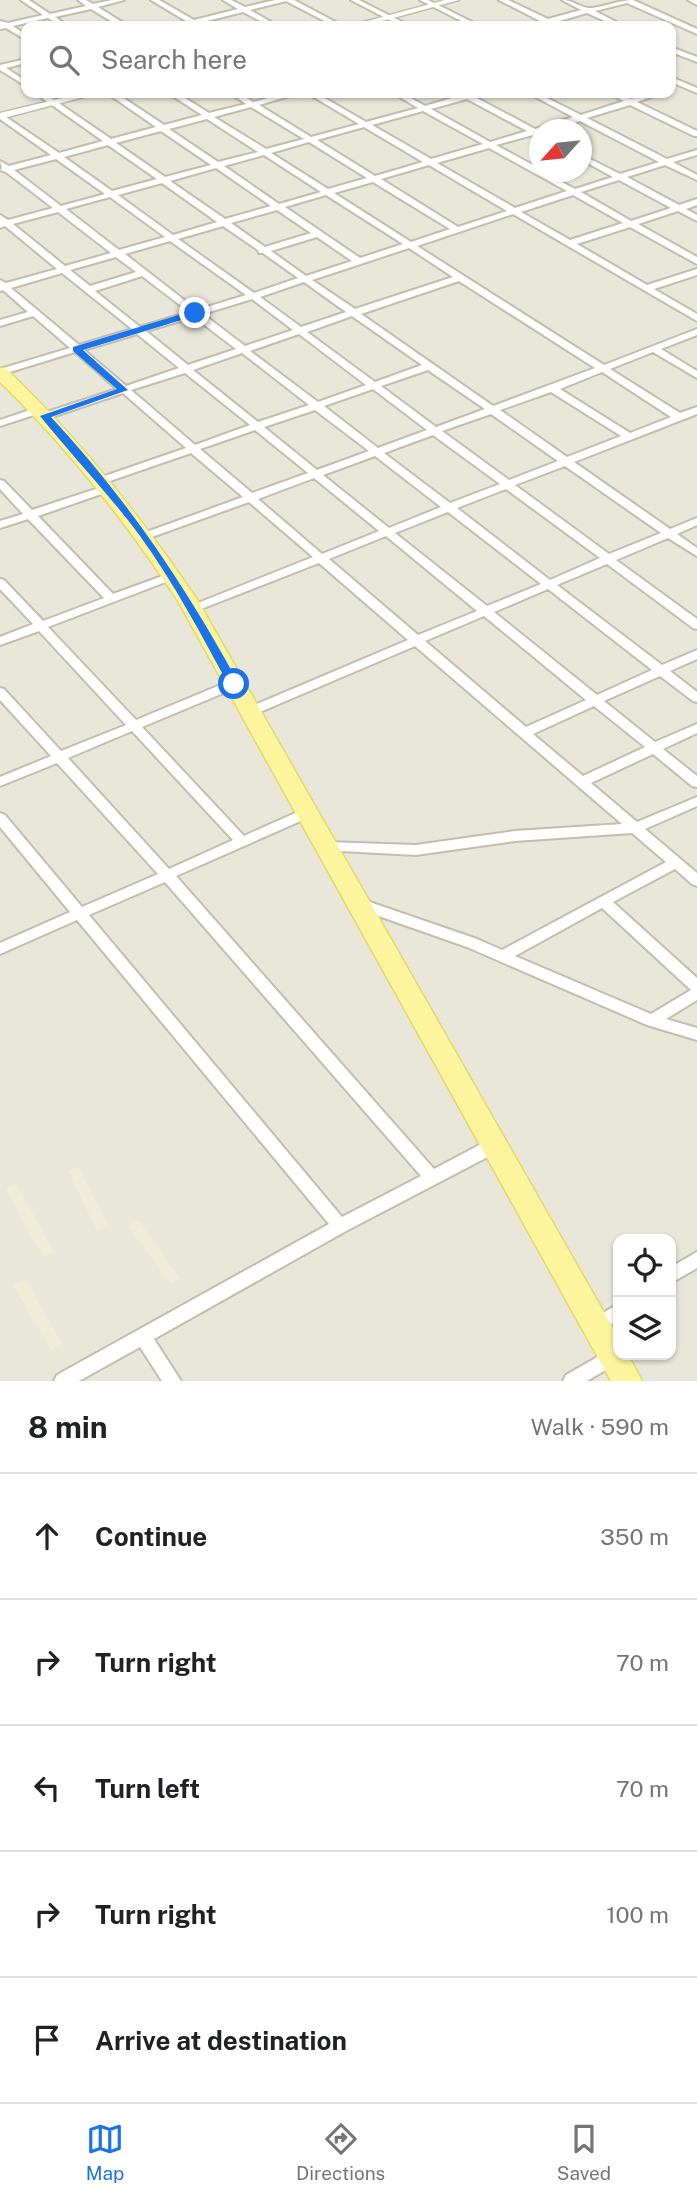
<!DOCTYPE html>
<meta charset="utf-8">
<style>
body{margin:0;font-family:"Public Sans",sans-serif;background:#f6f6f6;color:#202124}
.controls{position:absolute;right:21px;bottom:21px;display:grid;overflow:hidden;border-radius:14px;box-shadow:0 2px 5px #0004}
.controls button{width:63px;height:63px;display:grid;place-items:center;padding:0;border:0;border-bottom:2px solid #e0e0e0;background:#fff;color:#202124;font:35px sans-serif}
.compass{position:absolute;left:529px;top:119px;width:63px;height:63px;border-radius:50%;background:#fff;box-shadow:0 2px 5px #0004;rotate:243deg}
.stop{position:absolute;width:21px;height:21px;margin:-16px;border:5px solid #1a73e8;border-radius:50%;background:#fff}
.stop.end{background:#1a73e8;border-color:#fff;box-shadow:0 2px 7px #0008}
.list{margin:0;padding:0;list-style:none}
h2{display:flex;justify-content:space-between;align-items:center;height:91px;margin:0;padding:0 28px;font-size:30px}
h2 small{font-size:23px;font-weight:400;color:#757577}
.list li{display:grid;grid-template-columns:46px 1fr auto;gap:21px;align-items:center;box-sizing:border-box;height:126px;padding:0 28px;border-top:2px solid #e0e0e0}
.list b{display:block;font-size:26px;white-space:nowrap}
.list em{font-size:23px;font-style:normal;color:#757577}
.icon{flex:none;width:38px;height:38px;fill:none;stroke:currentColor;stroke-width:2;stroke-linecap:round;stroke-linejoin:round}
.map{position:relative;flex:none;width:697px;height:1381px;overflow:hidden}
.search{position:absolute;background:#fff;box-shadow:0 2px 5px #0004;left:21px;right:21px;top:21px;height:77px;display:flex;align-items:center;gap:18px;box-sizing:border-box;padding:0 24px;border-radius:14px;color:#757577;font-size:26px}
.sheet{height:721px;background:#fff}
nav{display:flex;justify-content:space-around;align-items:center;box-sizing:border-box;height:98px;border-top:2px solid #e0e0e0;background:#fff;font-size:19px;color:#757577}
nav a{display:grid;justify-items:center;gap:4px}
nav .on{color:#1a73e8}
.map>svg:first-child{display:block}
.residential{fill:#e9e7d9;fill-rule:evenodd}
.education{fill:#eeecd6}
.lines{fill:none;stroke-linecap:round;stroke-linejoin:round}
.minor-casing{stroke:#c1beae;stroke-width:4}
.tertiary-casing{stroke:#c1beae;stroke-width:3}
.primary-casing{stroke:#e2d86c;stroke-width:3}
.minor{fill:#fff;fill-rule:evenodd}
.tertiary{fill:#fff;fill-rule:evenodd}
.primary{fill:#fcf59d;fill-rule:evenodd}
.route{fill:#1a73e8}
</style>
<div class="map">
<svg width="697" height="1381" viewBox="0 0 697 1381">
<rect width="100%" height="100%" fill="#f5f4eb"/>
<!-- residential -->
<path class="residential" d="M0,0H697V1381H0ZM26,26H671V93H26ZM540,130H582V172H540ZM618,1239H671V1355H618Z"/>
<!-- education -->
<g class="education">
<path d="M79,1167L108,1226L97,1231L68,1171Z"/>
<path d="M16,1183L54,1252L43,1257L5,1188Z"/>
<path d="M138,1220L180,1278L170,1284L128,1226Z"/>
<path d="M25,1279L62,1343L51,1350L13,1285Z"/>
</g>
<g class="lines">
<defs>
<g id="minor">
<path d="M21,0H29L50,14L86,6L78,0H86L93,4L112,0H124L98,7L128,26H119L91,9L55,17L68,26H61L48,18L13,26L26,35V40L6,28L0,29V21L8,23L43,15Z"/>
<path d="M151,0H159L194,20L238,9L223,0H231L245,7L275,0H294L343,26H334L286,1L250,10L278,26H270L243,12L199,23V26C191,26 181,26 173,26L186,21Z"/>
<path d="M351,0H359L410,26H401Z"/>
<path d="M420,0H428L480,26H471Z"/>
<path d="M499,0H508L548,19L581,10L562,0C573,0 579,7 588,8C597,9 620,0 633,0L697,29V34L627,3L595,11L624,26H616L587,13L549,24L525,26L540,21Z"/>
<path d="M688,0H697V5Z"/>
<path d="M671,47L697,57V62L671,52Z"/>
<path d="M26,59V63L6,68L26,81V86L0,70V65Z"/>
<path d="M671,77L697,88V93L671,82Z"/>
<path d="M35,93H44L111,139L156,127L107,93H116L164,125L202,115L168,93H177L209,113L246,104L230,93H239L253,102L287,93H299L259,105L311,137L359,124L307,93H316L366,122L418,108L393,93H402L425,106L462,95L466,93H484L475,97L535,129L573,117L528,93H537L581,115L624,101L608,93H618L631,99L651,93H662L637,102L697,131V136H694L630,105L587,118L667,159L697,150V155L673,162L697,175V180L665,165L627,177L679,205L697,199V205L686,209L697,215V221L678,211L638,224L697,257V264L630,227L577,244L647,285L697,269V275L654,289L697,314V321L513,214L417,246L604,365L697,329V335L661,349L697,371V378L653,352L610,369L680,413L697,407V414L574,462L670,529L697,518V525L677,534L697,548V556L668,538L616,560L697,619V629L693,628L607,564L557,585L662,665L697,650V659L670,671L697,692V702L693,701L660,676L604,701L655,742L697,724V733L663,749L697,776V787L692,786L653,754L591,783L637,822L697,797V806L645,829L697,873V886L692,884L675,869L613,902L697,978V1000L666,1019L697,1028V1040L647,1025L467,947L353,907L351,903L353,899L358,898L477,939L502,950L666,862L632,833L515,841L416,855L321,850L319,847L321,844L326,842L416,845L515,831L622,824L415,646L253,715H245L243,712L245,709L408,640L319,563L196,611H188L186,609L188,607L313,557L249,502L149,538H141L139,536L141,534L243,497L191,453L107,482H99L98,480L99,478L186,448L123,393L49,418H41V414L117,389L75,352L0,375V369L70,348L33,316L0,326V320L28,312L3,290L0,291V280L6,283L57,269L5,226L0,228V215L8,220L53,208L6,172L0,170L2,168L0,161L9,166L51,155L0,119V113L59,153L103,141ZM467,99L527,131L490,142L431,109ZM251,107L304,139L266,149L214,117ZM423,111L483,144L431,159L372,125ZM207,119L258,152L218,162L169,129ZM580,121L659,162L620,174L582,155V160L613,177L575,189L543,172H540V169L496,145L533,135H539L540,130H552ZM364,127L423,162L375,176L317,140ZM161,131L211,165L165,177L116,143ZM309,142L367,178L328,189L271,153ZM108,145L157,179L112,191L64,157ZM489,148L567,191L515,208L437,163ZM264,155L321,192L279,204L224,166ZM56,159L105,194L61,206L14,170ZM429,165L507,211L458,227L381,179ZM216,168L271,206L225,219L170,181ZM619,180L671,208L631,221L581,192ZM373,182L450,229L411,242L334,193ZM162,183L217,222L173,235L118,195ZM326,195L403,244L360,258L285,207ZM573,195L623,223L570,240L521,212ZM110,197L165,237L119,250L66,209ZM277,210L311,233L265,247L231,223ZM58,212L111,253L65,266L13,224ZM223,226L258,250L259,253H263L298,278L254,293L178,239ZM317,237L352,261L306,276L271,251ZM170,241L246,295L197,310L125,254ZM409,248L453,277L355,309L312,280ZM116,257L136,272L90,286L70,270ZM62,273L132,329L79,345L11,288ZM142,276L189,312L140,327L95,291ZM459,281L595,368L493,406L361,314ZM304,282L346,312L301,327L260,297ZM252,299L293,330L245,346L203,314ZM352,316L422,365L375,382L307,332ZM194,317L236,349L188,365L146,331ZM137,334L179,368L126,386L84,350ZM299,334L366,385L318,402L250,351ZM242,353L309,405L258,422L193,370ZM428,370L485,409L436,427L381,386ZM602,372L671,417L630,433L560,389ZM185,373L250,425L195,445L131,390ZM373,389L427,430L378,448L324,406ZM551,392L621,436L567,457L500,410ZM315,410L369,451L317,470L264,427ZM491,414L558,461L509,480L442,431ZM255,430L308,473L252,493L200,449ZM433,435L500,484L450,503L384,453ZM375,456L441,507L389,528L323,475ZM565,466L661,533L609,554L515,485ZM314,478L379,531L322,554L258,499ZM506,489L600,558L550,580L457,508ZM448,512L541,584L487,606L395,533ZM386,536L477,611L418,635L329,559ZM548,589L652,670L597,695L494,612ZM484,616L586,700L526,727L425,641ZM594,706L645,747L583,776L533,734ZM602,908L691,990L651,1014L515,956Z"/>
<path d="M39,407L44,410L43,412L0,426V420Z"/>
<path d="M0,480L4,481L32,510L105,486H113L114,488L113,490L38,516L113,594L168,574L172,573L178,576L176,578L48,627L136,720L230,681H238L240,684L238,687L142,727L244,836L302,810H312L314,813L312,816L176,876L434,1169L487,1141L493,1140L499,1141L501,1146L499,1151L346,1231L154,1339L181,1381H162L140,1347L79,1381H54L57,1375L329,1224L77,920L0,954V943L70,912L0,827V813L5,815L82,907L158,874L57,763L0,786V777L51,756L0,700V688L4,689L61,751L126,725L39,631L0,645V637L33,624L0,589V579L4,580L43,621L104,598L28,519L0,528V521L23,514L0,489ZM132,731L233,840L169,869L68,758ZM165,882L421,1176L342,1217L89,915Z"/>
<path d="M697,1252V1268L671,1283V1267Z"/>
<path d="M618,1304V1320L596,1334L590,1331L587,1326L590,1321Z"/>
<path d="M613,1348L618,1350V1355H621L619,1362L587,1381H563L566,1375Z"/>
</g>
<g id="tertiary">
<path d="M445,0H459L364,26H349Z"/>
<path d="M83,93H99L0,119V113Z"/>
</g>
<path id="primary" d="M0,368L6,369C80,439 141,517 198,601L618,1337V1355H628L642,1381H611L178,601C126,522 68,448 0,382Z"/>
</defs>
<!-- minor casing -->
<use href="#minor" class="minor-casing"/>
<!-- tertiary casing -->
<use href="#tertiary" class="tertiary-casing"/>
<!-- primary casing -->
<use href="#primary" class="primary-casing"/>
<!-- minor -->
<use href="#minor" class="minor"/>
<!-- tertiary -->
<use href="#tertiary" class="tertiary"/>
<!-- primary -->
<use href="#primary" class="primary"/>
</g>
<!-- route -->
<path class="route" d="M195,310L198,315L83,350L128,390L51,417C128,500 185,585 239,684L234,688L228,684C201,634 174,583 140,536C109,494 73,457 40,416L117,389L73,351V347Z"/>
</svg>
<div class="controls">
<button><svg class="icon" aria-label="locate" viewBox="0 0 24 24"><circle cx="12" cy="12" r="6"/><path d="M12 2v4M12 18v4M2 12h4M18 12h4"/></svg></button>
<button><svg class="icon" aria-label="layers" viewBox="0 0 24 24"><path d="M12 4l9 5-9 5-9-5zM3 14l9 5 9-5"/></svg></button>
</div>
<svg class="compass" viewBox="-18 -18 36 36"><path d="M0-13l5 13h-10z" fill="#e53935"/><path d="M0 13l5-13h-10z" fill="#757577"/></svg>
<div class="stop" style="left:234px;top:684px"></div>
<div class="stop end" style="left:195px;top:313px"></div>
<div class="search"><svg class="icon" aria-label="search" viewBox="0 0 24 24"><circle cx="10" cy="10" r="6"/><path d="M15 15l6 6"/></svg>Search here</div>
</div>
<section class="sheet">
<h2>8 min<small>Walk · 590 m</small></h2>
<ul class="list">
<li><svg class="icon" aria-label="ahead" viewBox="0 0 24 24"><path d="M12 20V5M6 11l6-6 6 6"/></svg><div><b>Continue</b></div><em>350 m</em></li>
<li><svg class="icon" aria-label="right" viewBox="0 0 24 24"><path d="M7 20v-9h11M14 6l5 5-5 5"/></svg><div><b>Turn right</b></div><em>70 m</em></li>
<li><svg class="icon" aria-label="left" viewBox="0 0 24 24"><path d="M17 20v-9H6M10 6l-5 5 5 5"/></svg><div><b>Turn left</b></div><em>70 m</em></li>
<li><svg class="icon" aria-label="right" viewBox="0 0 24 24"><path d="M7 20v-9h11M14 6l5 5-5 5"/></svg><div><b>Turn right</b></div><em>100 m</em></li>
<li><svg class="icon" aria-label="arrive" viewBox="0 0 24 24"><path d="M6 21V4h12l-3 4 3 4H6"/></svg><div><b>Arrive at destination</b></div></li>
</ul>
</section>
<nav>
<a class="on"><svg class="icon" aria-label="map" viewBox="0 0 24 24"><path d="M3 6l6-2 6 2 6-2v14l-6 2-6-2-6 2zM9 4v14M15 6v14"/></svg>Map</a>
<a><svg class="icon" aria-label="directions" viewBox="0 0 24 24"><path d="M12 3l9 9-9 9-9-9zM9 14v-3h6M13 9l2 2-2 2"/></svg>Directions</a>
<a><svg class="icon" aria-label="saved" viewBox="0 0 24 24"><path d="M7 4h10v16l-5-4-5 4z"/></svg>Saved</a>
</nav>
